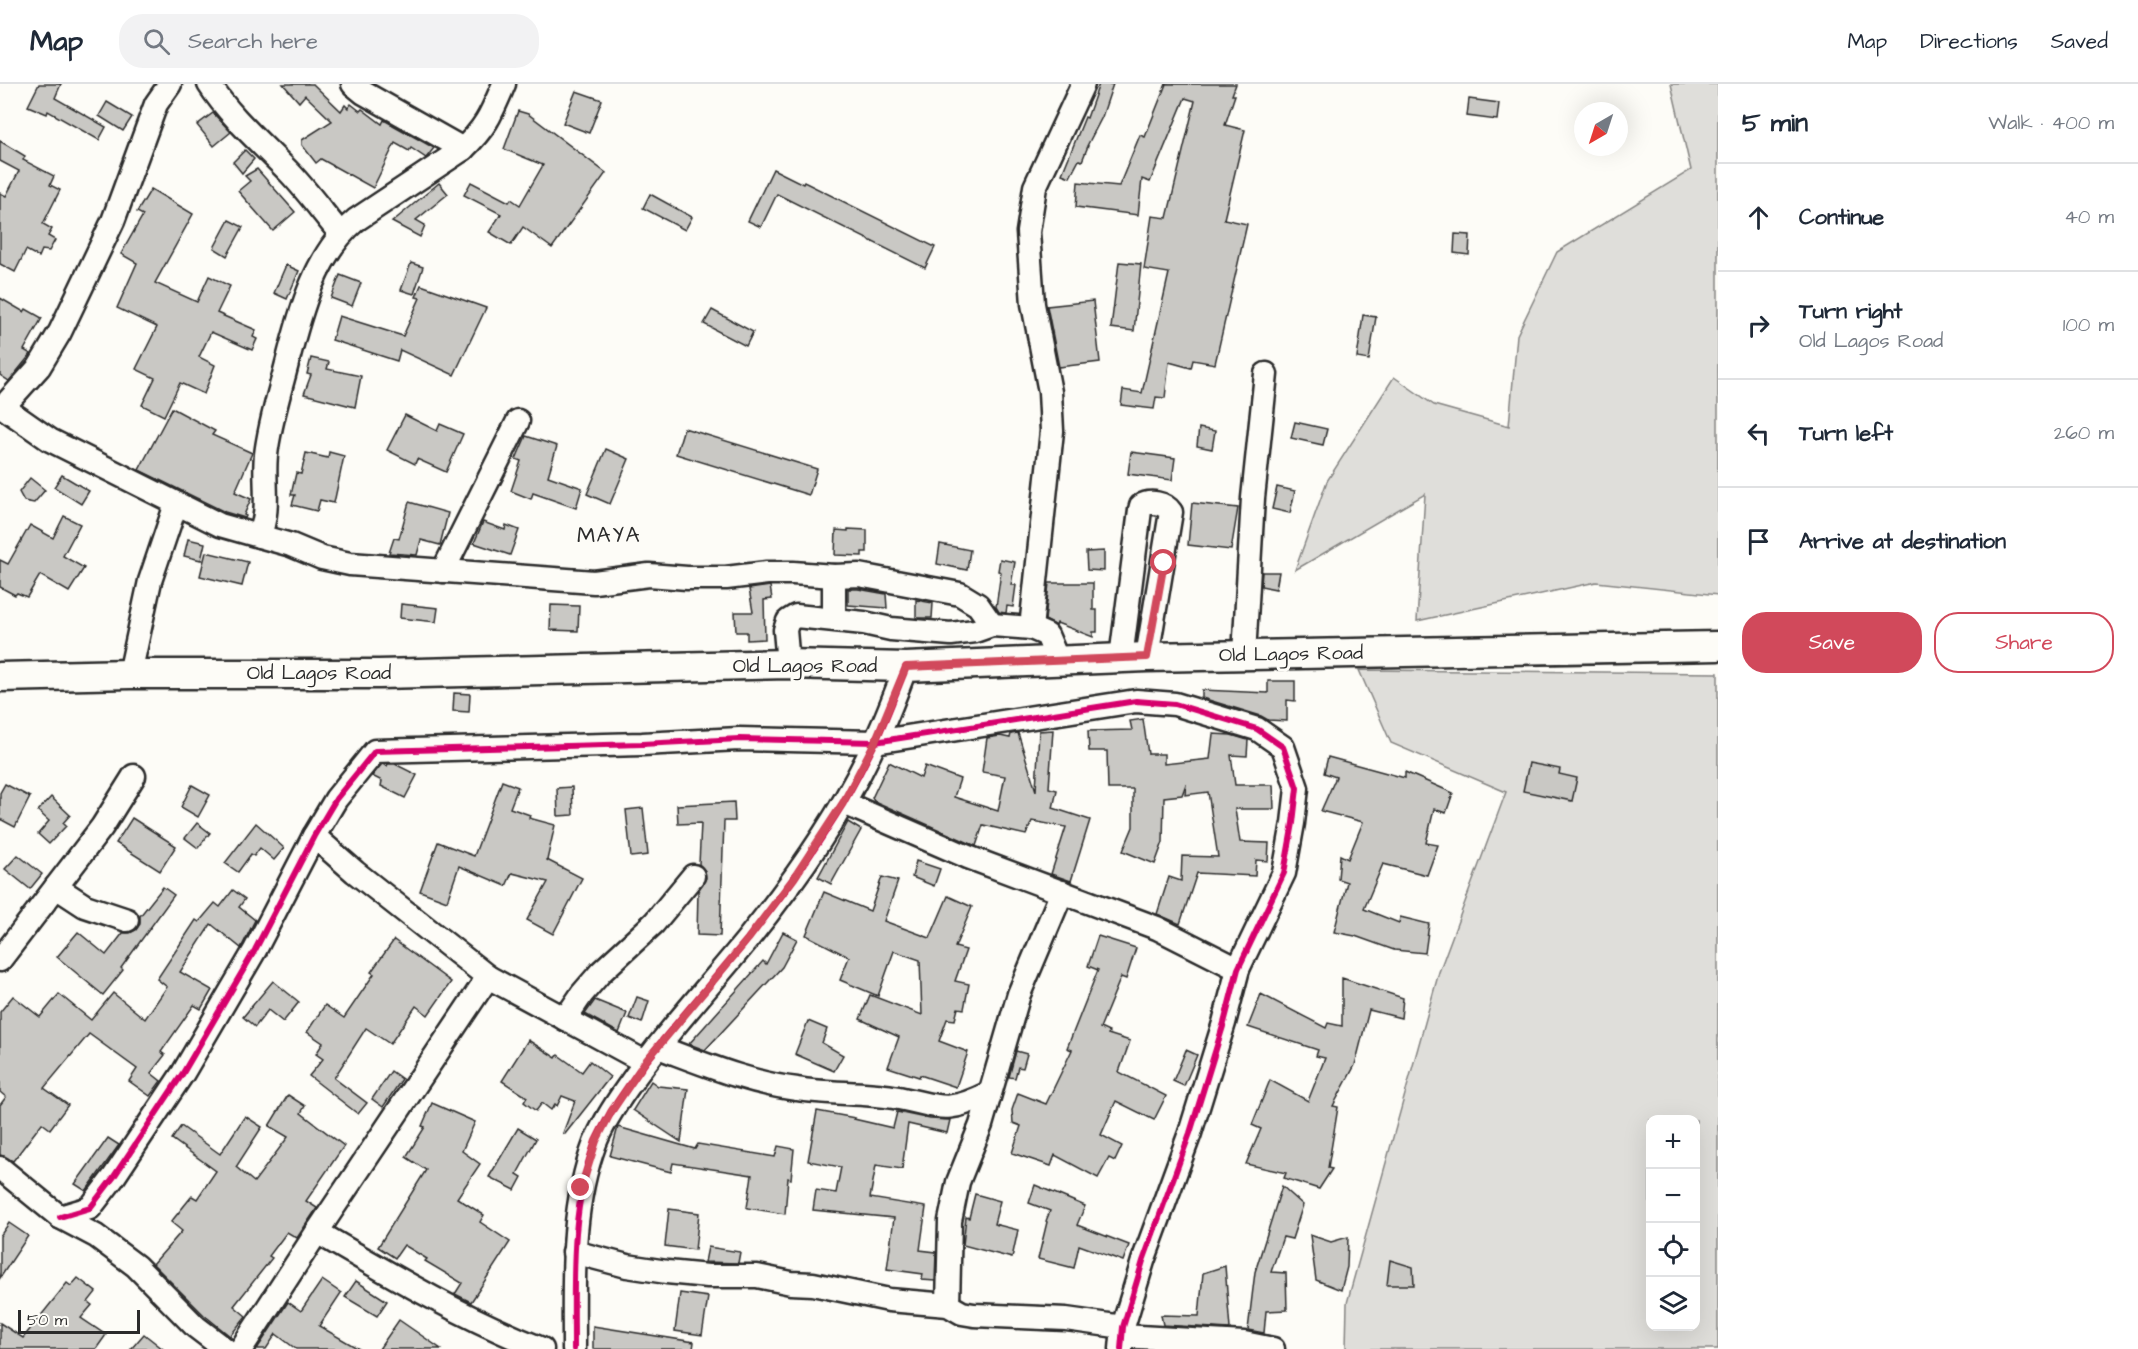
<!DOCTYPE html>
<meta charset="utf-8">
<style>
body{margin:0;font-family:"Architects Daughter",sans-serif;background:#f2f2f3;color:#1f2937}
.controls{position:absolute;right:18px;bottom:18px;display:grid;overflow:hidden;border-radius:12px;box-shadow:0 6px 24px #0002}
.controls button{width:54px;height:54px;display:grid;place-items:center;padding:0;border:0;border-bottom:2px solid #e0e1e3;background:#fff;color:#1f2937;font:30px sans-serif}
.compass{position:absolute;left:1574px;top:18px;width:54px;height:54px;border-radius:50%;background:#fff;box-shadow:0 6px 24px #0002;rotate:219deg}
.scale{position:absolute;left:18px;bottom:15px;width:122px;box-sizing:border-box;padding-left:6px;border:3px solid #2b2b2b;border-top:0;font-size:16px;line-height:21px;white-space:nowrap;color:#2b2b2b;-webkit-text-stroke:4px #fdfcf7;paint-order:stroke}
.stop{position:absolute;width:18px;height:18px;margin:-14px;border:4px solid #d1495b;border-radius:50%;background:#fff}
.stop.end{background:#d1495b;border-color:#fff;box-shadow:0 2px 6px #0008}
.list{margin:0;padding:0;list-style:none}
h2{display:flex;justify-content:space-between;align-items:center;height:78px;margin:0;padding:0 24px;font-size:26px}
h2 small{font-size:20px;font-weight:400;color:#747a83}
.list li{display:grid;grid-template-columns:39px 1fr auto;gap:18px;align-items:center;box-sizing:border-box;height:108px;padding:0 24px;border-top:2px solid #e0e1e3}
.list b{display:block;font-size:22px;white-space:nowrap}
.list p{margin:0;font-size:20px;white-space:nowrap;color:#747a83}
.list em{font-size:20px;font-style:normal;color:#747a83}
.actions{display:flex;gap:12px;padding:18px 24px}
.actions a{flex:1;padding:14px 0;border:2px solid #d1495b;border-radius:24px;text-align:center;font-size:21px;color:#d1495b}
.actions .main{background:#d1495b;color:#fff}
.icon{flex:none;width:33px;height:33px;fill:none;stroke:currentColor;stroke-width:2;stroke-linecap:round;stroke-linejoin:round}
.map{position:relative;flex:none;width:1718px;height:1265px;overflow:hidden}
header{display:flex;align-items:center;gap:36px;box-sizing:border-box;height:84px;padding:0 30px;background:#fff;border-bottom:2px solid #e0e1e3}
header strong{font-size:28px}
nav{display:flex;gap:33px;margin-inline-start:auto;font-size:21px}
.search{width:420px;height:54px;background:#f2f2f3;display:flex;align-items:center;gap:15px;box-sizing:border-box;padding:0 21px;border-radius:24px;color:#747a83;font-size:22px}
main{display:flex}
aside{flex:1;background:#fff}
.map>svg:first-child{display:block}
.green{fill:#dfdeda;stroke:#858482;stroke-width:1.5;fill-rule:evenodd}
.building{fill:#c9c8c4;stroke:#2b2b2b;stroke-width:1.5}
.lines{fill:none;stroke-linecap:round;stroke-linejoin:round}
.minor-casing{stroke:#2b2b2b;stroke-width:27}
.major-casing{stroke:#2b2b2b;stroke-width:33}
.minor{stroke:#fdfcf7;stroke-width:22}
.major{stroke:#fdfcf7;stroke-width:28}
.cycleway-casing{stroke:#fdfcf7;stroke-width:10}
.cycleway{stroke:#d6006c;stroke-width:6}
.route{stroke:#d1495b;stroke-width:8}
.labels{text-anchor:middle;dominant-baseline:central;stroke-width:6;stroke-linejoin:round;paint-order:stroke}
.street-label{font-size:20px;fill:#2b2b2b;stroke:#fdfcf7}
.quarter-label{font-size:22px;letter-spacing:1.5px;fill:#2b2b2b;stroke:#fdfcf7}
</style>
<header>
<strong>Map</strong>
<div class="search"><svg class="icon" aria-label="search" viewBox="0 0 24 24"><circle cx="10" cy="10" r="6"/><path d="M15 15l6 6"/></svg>Search here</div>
<nav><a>Map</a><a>Directions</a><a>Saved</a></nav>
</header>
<main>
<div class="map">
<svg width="1718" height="1265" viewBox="0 0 1718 1265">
<rect width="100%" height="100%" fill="#fdfcf7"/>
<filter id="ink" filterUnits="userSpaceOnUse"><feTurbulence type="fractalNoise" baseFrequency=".0167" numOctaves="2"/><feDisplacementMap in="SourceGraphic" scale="12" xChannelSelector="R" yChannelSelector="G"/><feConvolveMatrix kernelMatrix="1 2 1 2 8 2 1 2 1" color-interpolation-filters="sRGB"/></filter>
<g filter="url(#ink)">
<!-- green -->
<g class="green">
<path d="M1671,0H1718V511L1596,498L1417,537L1425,410L1295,486L1327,397L1394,293L1434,321L1509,342L1517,251L1557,168L1691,86Z"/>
<path d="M1359,586L1718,589V1265H1346L1347,1219L1439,888L1506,708L1391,659ZM1650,1036H1696V1242H1650Z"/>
</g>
<!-- building -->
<g class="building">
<path d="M39,0H61L55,14L106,43L99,56L48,27L47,30L28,22Z"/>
<path d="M283,0H313L341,27L345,21L348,24L351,20L360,27L362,25L382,40L384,36L434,64L426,74L411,64L409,67L395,59L373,104L321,75L316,79L302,61V56L332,37L305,11L299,18Z"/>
<path d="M1099,0H1113L1102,33L1087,62H1088L1082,77L1079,76L1070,93L1062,90L1085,33L1087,34Z"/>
<path d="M1166,0H1236L1232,11H1235L1225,41L1245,46L1224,135L1247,140L1215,280L1193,276L1191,284L1169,278L1165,314L1156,313L1154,325L1121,321L1123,306L1142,309L1169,189L1144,185L1152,132L1167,134L1195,17L1185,14L1150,98L1142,95L1138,131L1076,123L1078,98L1119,102L1140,51L1145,53Z"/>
<path d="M576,7L602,16L589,49L563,39Z"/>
<path d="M1469,15L1499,19L1497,36L1467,32Z"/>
<path d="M107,18L132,33L123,47L99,32Z"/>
<path d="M518,27L528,30L606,89L552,164L523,143L511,161L489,148L501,130L464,111L471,98L509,118L511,115L520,121L543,81L504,65Z"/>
<path d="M213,29L231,48L214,62L197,41Z"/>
<path d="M0,57L25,72L23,76L54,92L50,101L60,106L43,140L52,145L48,152L55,156L49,167L42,166L39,173L26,166L15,188L0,180V109L6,112L19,87L0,77Z"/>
<path d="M245,66L254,75L242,89L233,78Z"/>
<path d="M257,85L295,128L273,147L238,107L250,97L245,92Z"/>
<path d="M773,85L803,100L804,98L935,163L925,184L777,110L761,143L748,137Z"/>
<path d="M439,99L448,110L416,136L425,141L420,153L392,138Z"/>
<path d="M151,105L193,130L155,199L197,218L209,192L230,202L217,229L256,246L253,253L257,255L252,266L211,248L199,273L215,281L204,310L180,299L164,332L142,321L155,294L136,285L157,243L117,224L137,179L121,170L143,131L137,128Z"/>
<path d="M650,110L692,133L685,146L643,124Z"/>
<path d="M229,136L243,143L227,172L214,164Z"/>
<path d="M1455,150L1470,151L1469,171L1454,169Z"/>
<path d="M1119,178L1141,180L1134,247L1111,244Z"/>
<path d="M411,179L423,183L414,210L401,206Z"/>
<path d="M286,181L299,187L287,215L274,209Z"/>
<path d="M340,191L361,199L352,222L331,214Z"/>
<path d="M421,201L486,224L454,291L400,266L397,277L332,256L339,232L403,252L420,214L416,213Z"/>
<path d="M0,214L24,228L26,225L42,234L24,266L31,270L9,297L0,291Z"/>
<path d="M1093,217L1100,278L1059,283L1047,222Z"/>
<path d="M712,226L753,248L746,262L704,240Z"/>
<path d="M1363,231L1376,233L1369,276L1357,274Z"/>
<path d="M311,274L329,278L327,285L361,292L355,323L304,310L311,291L307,290Z"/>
<path d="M172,324L215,347L212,351L252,369L235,408L251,415L244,431L246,432L245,434L225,428L139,386Z"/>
<path d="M405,331L437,347L440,340L463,350L446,388L417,375L415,380L387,366Z"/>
<path d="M1295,338L1327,345L1323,361L1291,354Z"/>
<path d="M684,344L817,385L809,411L676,370Z"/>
<path d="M1199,344L1215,347L1212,365L1197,362Z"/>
<path d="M526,352L557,362L548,392L582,404L576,424L533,409L531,415L511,407L521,377L516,375Z"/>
<path d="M606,365L629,375L610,420L587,410Z"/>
<path d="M329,368L344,372L334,419L320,416L317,427L292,421L295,411H291L296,389L301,390L306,369L328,374Z"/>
<path d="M1131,368L1175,374L1172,396L1128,390Z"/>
<path d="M62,391L89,407L81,420L54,403Z"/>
<path d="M30,394L45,406L34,419L24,417L19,408Z"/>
<path d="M1277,403L1295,407L1290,429L1272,425Z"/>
<path d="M409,418L448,429L440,461L421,456L417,471L389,469L394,454L399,455Z"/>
<path d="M1192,419L1238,424L1231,466L1188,461Z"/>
<path d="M64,432L80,440L63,472L84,484L69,508L40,491L27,513L17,509L15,511L0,503V476L8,480L30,441L53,454Z"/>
<path d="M483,438L505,446L506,441L519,446L510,471L474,459Z"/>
<path d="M848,445L867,446V468H862V472L835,471L836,446L848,447Z"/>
<path d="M188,455L205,459L201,476L184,472Z"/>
<path d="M940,460L970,466L967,486L937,480Z"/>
<path d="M1104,467V487L1087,486L1086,468Z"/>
<path d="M206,468L248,478L242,502L200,492Z"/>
<path d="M1000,475L1015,478L1011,501H1016L1013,523L1007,522L1006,529L999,528L996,523L1001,488L998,487Z"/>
<path d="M1262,488H1279L1276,505L1261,502Z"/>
<path d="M1049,499H1093V526H1097V548H1093V553L1057,539L1056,542L1045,536Z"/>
<path d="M770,502L772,515L764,516L765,555L747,556V548H736L735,528H753L749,505Z"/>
<path d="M848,505H858L886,510L887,524L848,521Z"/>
<path d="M916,516L933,519L932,534H916Z"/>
<path d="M401,520L438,524L436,538L400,534Z"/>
<path d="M551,521L579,522L578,547L550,546Z"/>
<path d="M1268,597H1295V617L1287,616V637L1268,636L1261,632L1202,614V606L1268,609Z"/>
<path d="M454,609L470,610L469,628L453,627Z"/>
<path d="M1143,635L1148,670H1164V680L1210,675L1213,650L1231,651L1248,656L1247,672L1231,671L1235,701H1273L1274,725H1235L1240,758L1269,759L1268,777L1256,776L1255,792L1197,789L1180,840L1157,830L1169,793L1181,797L1182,772L1218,773L1208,708L1185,711L1186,700L1182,711L1164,713L1163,758L1155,780L1123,767L1133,743V705H1108L1107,667H1089L1088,647L1132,646L1130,637Z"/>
<path d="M1053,646L1049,704L1057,706L1053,724L1090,736L1071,797L1051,790L1066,743L1032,737L1026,751L983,741L976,762L874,717L872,714L889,678L921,694L925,682L960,695L954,713L998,727L1005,692L982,688L987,654L1000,652L1010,654L1011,650L1018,649L1036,707L1039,647Z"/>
<path d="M1328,673L1405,694V688L1453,709L1446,729L1434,725L1426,759L1438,761L1427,791L1383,780L1364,825L1399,839L1400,833L1429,840L1425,869L1394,866L1355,852L1334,848L1347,798L1338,795L1340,771L1348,775L1363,738L1321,727L1336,693L1324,689Z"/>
<path d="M1529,679L1560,685L1559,690L1577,694L1572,717L1523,707Z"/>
<path d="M382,680L387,682L388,680H395L417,691L405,714L381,702L382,697L372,692Z"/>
<path d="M502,697L518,703L510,724L530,731L529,734L555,741L547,776L582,794L553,850L527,836L548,798L512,789L506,802L459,782L447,817L420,807L438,758L474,772Z"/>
<path d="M5,700L30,713L15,743L0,735V709Z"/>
<path d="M192,701L210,711L198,733L181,723Z"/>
<path d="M572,703L573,731L558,732L557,704Z"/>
<path d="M51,713L70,731L63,739L66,742L49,760L38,750L49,737L38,727Z"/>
<path d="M734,718L735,737H724L720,852L697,851L698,807L706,794L705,787L699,780L701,739L678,740L677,721Z"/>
<path d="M643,724L648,771L631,773L626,726Z"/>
<path d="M132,734L176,762L160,787L116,759Z"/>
<path d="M848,738L861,746L831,800L818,793Z"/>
<path d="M197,739L210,749L198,764L185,754Z"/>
<path d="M256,739L284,764L274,776L260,764L254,772L251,770L238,788L225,779Z"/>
<path d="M18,771L42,790L30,805L5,785Z"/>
<path d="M916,777L940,785L934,802L912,793Z"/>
<path d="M882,793L898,797L884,837L930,854L948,812L972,823L955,863L966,866L955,897L969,900L964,925L958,924L955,936L947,935L939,957L968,968L956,1003L920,991L919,993L888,983L899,953L860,935L870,911L922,931L920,876L894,867L878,912L840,896L849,873L806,851L824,808L870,827Z"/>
<path d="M163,803L174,811L121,884L123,886L103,911L57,873L78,848L106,871L123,849H130L136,846L140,840V832Z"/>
<path d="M233,806L245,815L239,823L255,836L241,864L211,840L180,888L212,906L201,925L194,921L161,968L165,971L151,989L161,997L150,1012L129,997L137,985L89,950L44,1004L68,1021L50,1045L42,1039L13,1077L0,1071V1021L6,1013L0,1008V928L13,912L40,933L59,910L91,936L113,909L145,935L167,903L157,895L196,836L199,838L215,819L220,823Z"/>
<path d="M783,848L797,855L782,883L705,966L689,960L763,877L766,880Z"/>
<path d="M1098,852L1136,864L1126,895L1121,893L1100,944L1109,948L1108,950L1130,957L1119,988L1166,1012L1154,1036L1116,1017L1101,1051L1122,1062L1115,1077L1109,1074L1098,1094L1055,1071L1051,1082L1012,1069L1021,1042L1013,1039L1012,1026L1018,1009L1046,1020L1072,966L1067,964L1098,886L1088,882Z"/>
<path d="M394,856L451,898L428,931L416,922L390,960L366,944L334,994L367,1019L358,1030L309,992L323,975L316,970L323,959L307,948L325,921L344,934L374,890L371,888Z"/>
<path d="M1342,894L1403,914L1401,934L1369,926L1355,981L1333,1022L1338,1023L1328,1084L1332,1085L1319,1105L1284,1094L1286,1089L1246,1080L1261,1045L1252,1041L1270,996L1308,1017L1325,974L1316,972L1318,966L1248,943L1261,910L1326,944L1328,939L1342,942Z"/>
<path d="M273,897L299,918L283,938L268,926L255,943L243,933Z"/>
<path d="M637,913L649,917L642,939L629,934Z"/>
<path d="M595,916L627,929L619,949L585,930Z"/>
<path d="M808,937L827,945L822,959L843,971L834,987L795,970Z"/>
<path d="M528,956L556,974L558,971L582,988L590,977L610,993L565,1050L563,1049L575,1017L562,1012L557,1022L555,1020L551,1026L542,1019L536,1027L524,1018L527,1013L502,997Z"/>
<path d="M1186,966L1197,971L1184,1002L1173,997Z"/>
<path d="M1016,967L1027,970L1023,984L1018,983L1015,994L1009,993Z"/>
<path d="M391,987L402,995L383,1023L372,1015Z"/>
<path d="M651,997L658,1002L688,1005L681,1058L633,1026Z"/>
<path d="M288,1011L305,1022L301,1029L344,1062L306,1117L317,1124L297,1154L287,1148L269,1172L272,1174L234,1222L246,1232L230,1252L204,1231L153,1180L182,1147L171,1138L192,1112L197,1115L216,1087L172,1055L181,1042L220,1070L245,1032L262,1043L236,1083L254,1098L288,1053L269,1042Z"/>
<path d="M432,1019L475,1038L462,1067L480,1080L457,1114L484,1131L480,1138L510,1158L471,1218L455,1210L462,1199L425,1177L427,1175L404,1161L395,1174L378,1163L426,1086L406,1073L425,1043L422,1042Z"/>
<path d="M817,1027L855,1034L854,1035L893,1044L897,1028L930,1035L950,1036L947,1049L908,1040L902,1085L876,1081L870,1114L926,1123L920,1166L936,1168L935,1197L922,1196L923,1190L887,1185L894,1134L813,1126L816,1106L836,1109L841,1083L808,1077Z"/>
<path d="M618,1043L695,1065L698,1060L775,1073L778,1062L794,1065L791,1095L788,1094L785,1130L747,1124L752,1091L673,1079L671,1088L610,1072Z"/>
<path d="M518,1044L536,1055L517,1090L522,1093L515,1106L489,1093Z"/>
<path d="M108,1054L119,1061L86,1107L75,1100Z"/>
<path d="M1035,1101L1085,1122L1077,1141L1129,1161L1123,1177L1079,1161L1074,1184L1038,1175L1047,1138L1046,1137L1050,1127L1029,1119Z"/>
<path d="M1282,1102L1303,1121L1292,1155L1283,1153L1271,1188L1286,1189L1287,1226L1266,1227L1264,1249L1248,1246L1255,1188Z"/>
<path d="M975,1110L1000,1117L994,1140L1018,1146L1012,1174L963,1161L966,1133L969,1134Z"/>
<path d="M669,1125L699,1129L695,1166L665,1162Z"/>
<path d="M9,1139L28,1152L0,1194V1152Z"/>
<path d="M1310,1151L1331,1158L1348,1153L1347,1183L1341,1206L1316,1196Z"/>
<path d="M708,1163L740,1168L738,1179L705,1178Z"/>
<path d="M1390,1176L1413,1183L1414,1201H1387Z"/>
<path d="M1225,1182L1230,1245L1163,1241L1161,1231L1199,1232L1203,1189Z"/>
<path d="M78,1194L96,1208L88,1218L92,1221L81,1234L106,1251L96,1265H0V1239L23,1254L67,1199L71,1202Z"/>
<path d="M322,1196L341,1209L319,1242L359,1265H296L276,1250L266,1265H257L288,1218L301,1227Z"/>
<path d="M356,1197L387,1217L377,1232L345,1213Z"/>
<path d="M680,1209L708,1213L702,1251L675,1247Z"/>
<path d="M399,1236L441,1265H379Z"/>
<path d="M593,1242L694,1258L693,1265H593Z"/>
<path d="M144,1250L163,1265H131Z"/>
</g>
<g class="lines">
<defs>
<g id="minor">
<path d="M209,0C230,33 263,61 290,89C308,108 323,129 340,149"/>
<path d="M353,0L364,9L463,65"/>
<path d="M0,321L50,356L220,441L291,461L322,474L350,480L594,498L649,491L687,494H726L767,489H793L834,492L859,491L960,510L978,521L992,541"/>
<path d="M3,323L39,283L60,248L113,137L156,20L170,0"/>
<path d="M259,452C271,426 263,399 266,371C269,344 277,317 284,291C298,237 312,173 356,136L463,65C487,42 491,30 504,0"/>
<path d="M443,487L518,337"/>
<path d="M834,492V535"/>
<path d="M1031,544L1052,347L1050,308L1033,220L1028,148L1035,103L1083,0"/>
<path d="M1244,571L1253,414L1266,290"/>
<path d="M1121,574L1140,426L1141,422C1150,416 1165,419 1171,428L1147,573"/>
<path d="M788,580L785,546L788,537L796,532L864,539L891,545L951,550L975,547L992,541L1031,544L1047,551L1058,577"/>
<path d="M130,590L150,497L176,420"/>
<path d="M844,719L968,773L1157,844L1238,885"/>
<path d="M314,752L355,788L488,893L645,978"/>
<path d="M56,803L85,822L127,836"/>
<path d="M0,876L102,743L134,692"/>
<path d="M565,935L582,910L601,888L654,839L693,792"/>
<path d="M658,963C704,980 749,999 797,1005C829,1010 862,1008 893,1013C940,1021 943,1032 989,1009"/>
<path d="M0,1084L60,1133L96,1152L136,1182L196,1243L225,1265"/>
<path d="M60,1133L90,1124L113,1094L183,989L255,866L314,752L336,715L375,667L642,660L739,655L875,658L1136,617L1175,620L1257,645L1283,663L1297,704L1293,739L1284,789L1238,885L1224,939L1190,1049L1143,1177L1123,1243L1121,1265"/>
<path d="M317,1148C389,1190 463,1234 542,1265"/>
<path d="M574,1168L627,1182L667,1188L708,1192H757L791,1199L813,1200L889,1216L948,1221L962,1229L974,1231L1066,1235L1123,1243"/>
<path d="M948,1221L950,1137L958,1098L981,1041L1019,910L1062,808"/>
<path d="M1122,1252L1244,1259L1273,1265"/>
<path d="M241,1265L317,1148L488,893"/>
<path d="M574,1265C574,1196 570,1125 595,1059C603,1039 615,1021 627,1004C663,952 707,905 747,856C796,795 843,729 875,658C887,634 896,608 906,583"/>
</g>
<path id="major" d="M0,593L130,590H379L788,580L906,583L1147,573L1718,562"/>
</defs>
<!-- minor casing -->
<use href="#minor" class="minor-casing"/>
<!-- major casing -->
<use href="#major" class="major-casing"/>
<!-- minor -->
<use href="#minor" class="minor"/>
<!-- major -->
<use href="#major" class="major"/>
<defs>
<g id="cycleway">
<path d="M60,1133L90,1124L113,1094L183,989L255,866L314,752L336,715L375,667L642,660L739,655L875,658L1136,617L1175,620L1257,645L1283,663L1297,704L1293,739L1284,789L1238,885L1224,939L1190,1049L1143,1177L1123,1243L1121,1265"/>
<path d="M574,1265C574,1196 570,1125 595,1059C603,1039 615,1021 627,1004C663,952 707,905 747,856C796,795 843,729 875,658C887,634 896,608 906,583"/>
</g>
</defs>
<!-- cycleway casing -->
<use href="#cycleway" class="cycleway-casing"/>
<!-- cycleway -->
<use href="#cycleway" class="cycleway"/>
</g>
</g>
<g class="lines" filter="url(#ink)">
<!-- route -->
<path class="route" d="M581,1104L596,1057L611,1028L645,978L748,855L794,794L843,719L875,658L906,583L1147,573L1164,479"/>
</g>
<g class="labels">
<!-- street labels -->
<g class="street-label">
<text transform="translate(1291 570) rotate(-1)">Old Lagos Road</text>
<text x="805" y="582">Old Lagos Road</text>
<text x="319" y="589">Old Lagos Road</text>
</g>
<!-- quarter labels -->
<g class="quarter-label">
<text x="609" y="451">MAYA</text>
</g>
</g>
</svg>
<div class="controls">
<button>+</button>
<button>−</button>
<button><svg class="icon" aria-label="locate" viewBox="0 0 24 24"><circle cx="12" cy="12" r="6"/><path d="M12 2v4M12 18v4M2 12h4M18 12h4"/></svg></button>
<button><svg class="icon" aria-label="layers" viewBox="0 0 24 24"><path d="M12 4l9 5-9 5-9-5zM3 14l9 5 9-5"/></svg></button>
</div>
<svg class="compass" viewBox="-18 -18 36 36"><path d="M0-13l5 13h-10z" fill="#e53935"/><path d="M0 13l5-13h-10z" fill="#747a83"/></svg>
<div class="scale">50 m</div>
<div class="stop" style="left:1164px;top:479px"></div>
<div class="stop end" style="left:581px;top:1104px"></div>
</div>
<aside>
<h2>5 min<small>Walk · 400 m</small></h2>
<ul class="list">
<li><svg class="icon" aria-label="ahead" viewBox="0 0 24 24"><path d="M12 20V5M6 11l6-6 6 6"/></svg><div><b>Continue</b></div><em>40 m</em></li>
<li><svg class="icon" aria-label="right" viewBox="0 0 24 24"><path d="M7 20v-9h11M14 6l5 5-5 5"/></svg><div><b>Turn right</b><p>Old Lagos Road</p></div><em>100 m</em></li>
<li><svg class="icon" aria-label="left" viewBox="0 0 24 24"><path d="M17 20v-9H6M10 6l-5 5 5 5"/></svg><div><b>Turn left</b></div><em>260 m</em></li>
<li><svg class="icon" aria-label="arrive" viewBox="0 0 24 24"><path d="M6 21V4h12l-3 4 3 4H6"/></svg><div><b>Arrive at destination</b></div></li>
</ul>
<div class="actions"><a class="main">Save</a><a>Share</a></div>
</aside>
</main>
